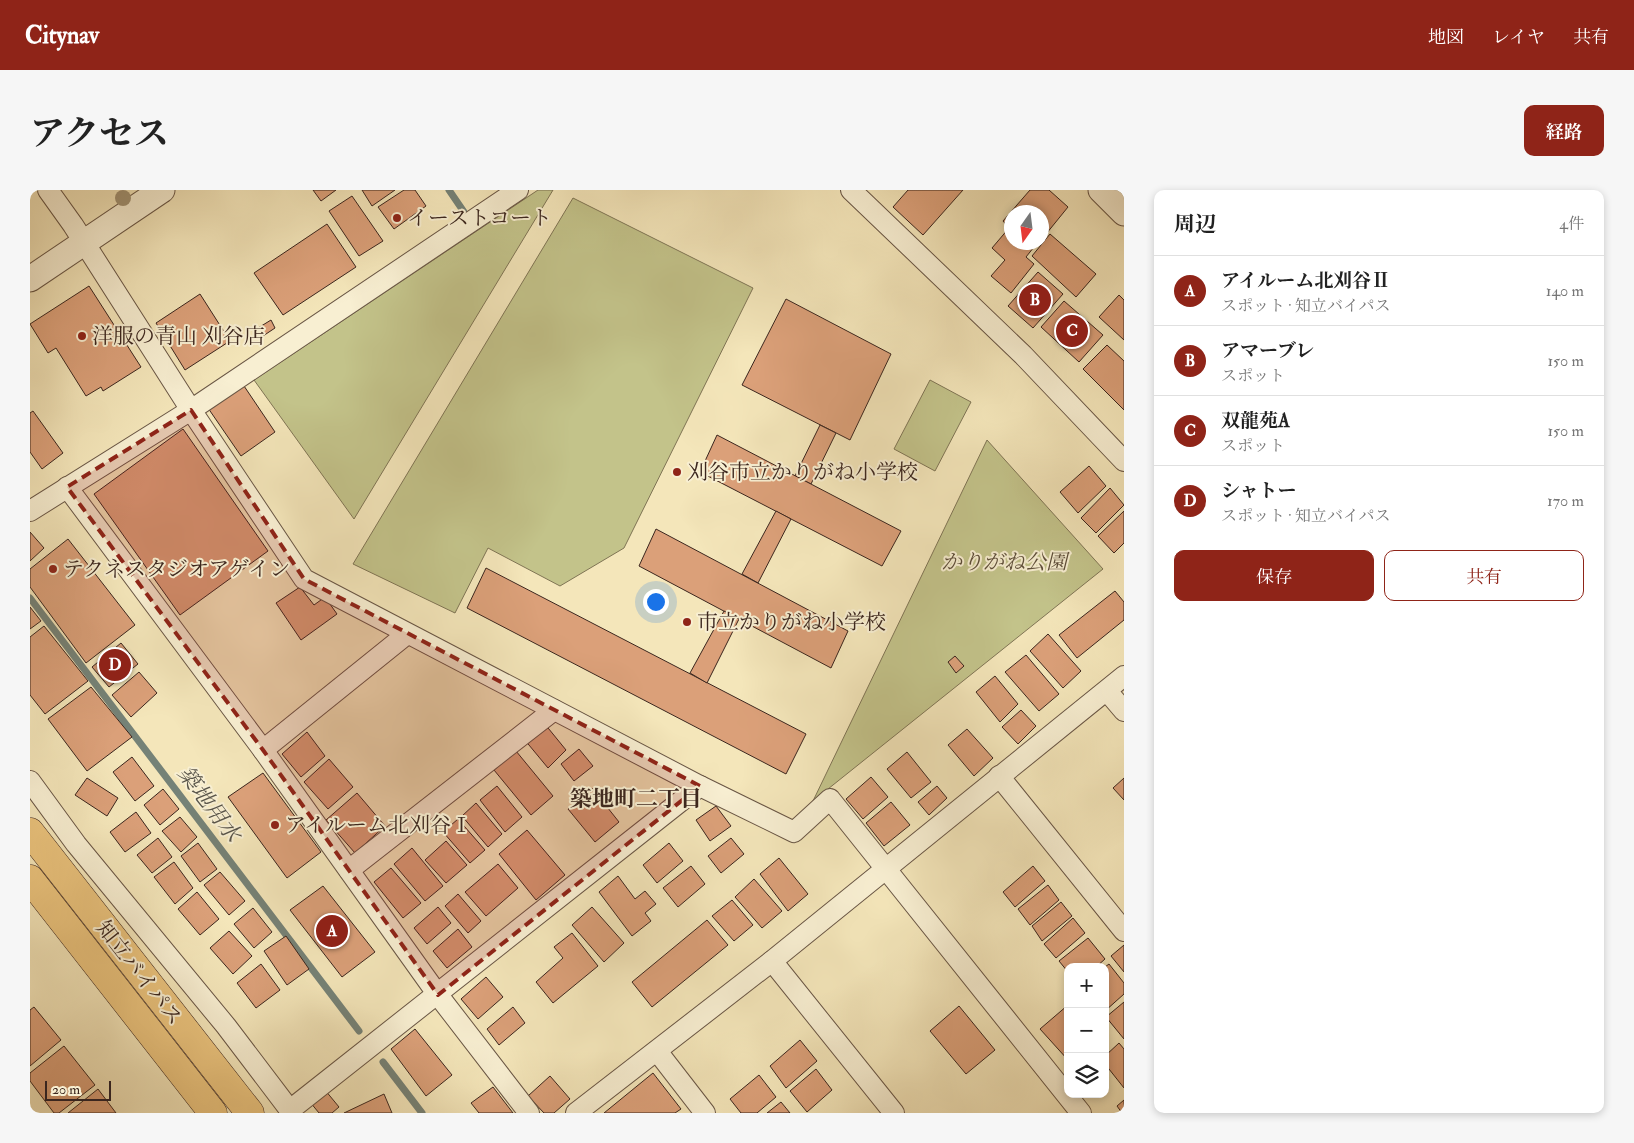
<!DOCTYPE html>
<html lang="ja">
<meta charset="utf-8">
<style>
body{margin:0;font-family:"IM FELL Double Pica","Noto Serif JP",serif;background:#f6f6f6;color:#222}
.controls{position:absolute;right:15px;bottom:15px;display:grid;overflow:hidden;border-radius:10px;box-shadow:0 2px 8px #0003}
.controls button{width:45px;height:45px;display:grid;place-items:center;padding:0;border:0;border-bottom:1px solid #e0e0e0;background:#fff;color:#222;font:25px sans-serif}
.compass{position:absolute;left:974px;top:15px;width:45px;height:45px;border-radius:50%;background:#fff;box-shadow:0 2px 8px #0003;rotate:194deg}
.scale{position:absolute;left:15px;bottom:12px;width:66px;box-sizing:border-box;padding-left:5px;border:2px solid #3b261e;border-top:0;font-size:14px;line-height:18px;white-space:nowrap;color:#3b261e;-webkit-text-stroke:4px #f8efd2;paint-order:stroke}
.you{position:absolute;left:625px;top:411px;width:18px;height:18px;margin:-12px;border:4px solid #fff;border-radius:50%;background:#1a73e8;box-shadow:0 0 0 8px #1a73e833}
.badge{display:grid;place-items:center;width:32px;height:32px;border-radius:50%;background:#8f2418;color:#fff;font-size:16px;font-weight:700}
.pin{position:absolute;translate:-50% -50%;border:2px solid #fff;box-shadow:0 1px 5px #0006}
.list{margin:0;padding:0;list-style:none}
h2{display:flex;justify-content:space-between;align-items:center;height:65px;margin:0;padding:0 20px;font-size:21px}
h2 small{font-size:16px;font-weight:400;color:#767676}
.list li{display:grid;grid-template-columns:32px 1fr auto;gap:15px;align-items:center;box-sizing:border-box;height:70px;padding:0 20px;border-top:1px solid #e0e0e0}
.list b{display:block;font-size:19px;white-space:nowrap}
.list p{margin:0;font-size:16px;white-space:nowrap;color:#767676}
.list em{font-size:16px;font-style:normal;color:#767676}
.actions{display:flex;gap:10px;padding:15px 20px}
.actions a{flex:1;padding:11px 0;border:1px solid #8f2418;border-radius:10px;text-align:center;font-size:18px;color:#8f2418}
.actions .main{background:#8f2418;color:#fff}
.icon{flex:none;width:28px;height:28px;fill:none;stroke:currentColor;stroke-width:2;stroke-linecap:round;stroke-linejoin:round}
.map{position:relative;flex:none;width:1094px;height:923px;overflow:hidden;border-radius:10px}
header{display:flex;align-items:center;gap:30px;box-sizing:border-box;height:70px;padding:0 25px;background:#8f2418;color:#fff}
header strong{font-size:24px}
nav{display:flex;gap:28px;margin-inline-start:auto;font-size:18px}
.intro{display:flex;align-items:center;justify-content:space-between;box-sizing:border-box;height:120px;padding:0 30px}
h1{margin:0;font-size:35px}
.button{padding:12px 22px;border-radius:10px;background:#8f2418;color:#fff;font-size:18px;font-weight:700}
main{display:flex;gap:30px;padding:0 30px}
aside{flex:1;background:#fff;border-radius:10px;box-shadow:0 2px 8px #0003}
.map>svg:first-child{display:block}
.green{fill:#c3c38a;stroke:#7f7454}
.lines{fill:none;stroke-linecap:round;stroke-linejoin:round}
.stream{stroke:#758277;stroke-width:7}
.building{fill:#dba079;stroke:#3b261e}
.minor-casing{stroke:#695645;stroke-width:22}
.tertiary-casing{stroke:#695645;stroke-width:27}
.trunk-casing{stroke:#3b261e;stroke-width:29}
.minor{stroke:#f8efd2;stroke-width:20}
.tertiary{stroke:#f8efd2;stroke-width:25}
.trunk{stroke:#eac37d;stroke-width:28}
.tree{fill:#a19273}
.marked{fill:#8f2418;fill-opacity:0.2;stroke:#8f2418;stroke-width:4;stroke-dasharray:10 6;stroke-linejoin:round}
.poi-dot{fill:#8f2418;stroke:#f8efd2;stroke-width:2}
.labels{text-anchor:middle;dominant-baseline:central;stroke-width:4;stroke-linejoin:round;paint-order:stroke}
.poi-label{font-size:21px;fill:#3b261e;stroke:#f8efd2;text-anchor:start}
.park-label{font-size:21px;font-style:italic;fill:#5d4d39;stroke:#f8efd2}
.street-label{font-size:21px;fill:#3b261e;stroke:#f8efd2}
.neighbourhood-label{font-size:22px;font-weight:bold;fill:#3b261e;stroke:#f8efd2}
.water-label{font-size:22px;font-style:italic;fill:#58544a;stroke:#f8efd2}
</style>
<header>
<strong>Citynav</strong>
<nav><a>地図</a><a>レイヤ</a><a>共有</a></nav>
</header>
<div class="intro"><h1>アクセス</h1><a class="button">経路</a></div>
<main>
<div class="map">
<svg width="1094" height="923" viewBox="0 0 1094 923">
<rect width="100%" height="100%" fill="#f4e6ba"/>
<filter id="stains"><feTurbulence type="fractalNoise" baseFrequency=".004" numOctaves="4"/><feColorMatrix values="0 0 0 0 .2 0 0 0 0 .09 0 0 0 0 .02 0 0 0 .5 -.17"/></filter>
<radialGradient id="worn" r=".72"><stop offset=".6" stop-color="#630" stop-opacity="0"/><stop offset="1" stop-color="#630" stop-opacity=".3"/></radialGradient>
<!-- green -->
<g class="green">
<path d="M508,0H523L324,329L224,190Z"/>
<path d="M543,8L723,98L594,358L530,396L458,358L425,423L323,374Z"/>
<path d="M900,190L941,212L905,281L864,259Z"/>
<path d="M957,250L1073,379L783,611Z"/>
</g>
<g class="lines">
<!-- stream -->
<g class="stream">
<path d="M419,0L434,22"/>
<path d="M0,408L329,841"/>
<path d="M353,872L392,923"/>
</g>
</g>
<!-- building -->
<g class="building">
<path d="M283,0H306L291,11Z"/>
<path d="M332,0H365L342,16Z"/>
<path d="M374,0H385L396,16L364,39L348,17Z"/>
<path d="M878,0H933L893,45L863,17Z"/>
<path d="M1000,0H1019L1038,17L1012,49V22H982V52H1008L996,67L1004,74L981,103L961,86L975,70L962,58L979,38L973,31Z"/>
<path d="M322,6L353,51L329,66L299,21Z"/>
<path d="M297,34L326,77L253,125L224,83Z"/>
<path d="M1020,44L1066,84L1046,107L1002,66Z"/>
<path d="M1008,82L1033,104L1003,138L978,116Z"/>
<path d="M59,96L111,177L73,201L71,197L56,206L26,158L18,163L0,134Z"/>
<path d="M170,104L200,151L155,180L126,133Z"/>
<path d="M1089,105L1094,110V150L1069,127Z"/>
<path d="M756,109L861,164L820,250L712,195Z"/>
<path d="M1034,111L1073,145L1049,172L1011,137Z"/>
<path d="M241,130L245,138L233,146L228,138Z"/>
<path d="M1077,155L1094,171V220L1053,179Z"/>
<path d="M212,193L245,242L211,266L178,218Z"/>
<path d="M3,221L33,263L12,279L0,262V223Z"/>
<path d="M790,235L806,243L781,294L765,286Z"/>
<path d="M153,239L238,361L150,425L64,304Z"/>
<path d="M687,245L871,341L852,376L670,282Z"/>
<path d="M1059,276L1076,296L1048,323L1030,302Z"/>
<path d="M1080,298L1094,315L1066,343L1051,328Z"/>
<path d="M746,321L761,329L728,393L712,384Z"/>
<path d="M1094,321V353L1084,363L1068,346Z"/>
<path d="M626,339L818,441L801,478L609,376Z"/>
<path d="M0,342L14,358L0,371Z"/>
<path d="M38,349L105,435L56,473L0,397V379Z"/>
<path d="M456,378L776,544L756,584L437,418Z"/>
<path d="M270,397L284,415L295,407L307,424L271,450L246,413Z"/>
<path d="M1085,401L1094,412V430L1047,468L1029,445Z"/>
<path d="M0,417L11,431L0,439Z"/>
<path d="M694,421L709,429L677,493L660,483Z"/>
<path d="M14,436L58,491L15,524L0,505V447Z"/>
<path d="M1018,444L1051,481L1033,498L1000,461Z"/>
<path d="M91,453L108,474L79,497L62,477Z"/>
<path d="M996,465L1029,504L1009,521L975,482Z"/>
<path d="M925,466L934,476L926,483L918,472Z"/>
<path d="M109,482L127,503L101,527L82,505Z"/>
<path d="M965,486L988,514L970,532L946,502Z"/>
<path d="M61,497L102,547L57,581L18,529Z"/>
<path d="M991,520L1006,536L988,554L972,537Z"/>
<path d="M514,533L536,560L518,578L494,549Z"/>
<path d="M937,539L963,568L944,586L918,555Z"/>
<path d="M277,542L295,566L271,587L252,564Z"/>
<path d="M549,559L563,576L544,591L531,574Z"/>
<path d="M486,561L523,606L501,625L464,580Z"/>
<path d="M877,562L901,592L881,608L857,579Z"/>
<path d="M102,567L124,596L105,611L83,582Z"/>
<path d="M299,569L323,597L298,619L274,592Z"/>
<path d="M233,583L291,662L257,688L198,607Z"/>
<path d="M841,587L858,607L833,629L816,609Z"/>
<path d="M57,588L88,608L77,626L45,605Z"/>
<path d="M1094,588V610L1083,598Z"/>
<path d="M467,596L492,627L475,642L450,610Z"/>
<path d="M907,596L917,608L899,625L888,612Z"/>
<path d="M562,598L589,632L565,652L538,619Z"/>
<path d="M133,599L149,619L130,635L114,615Z"/>
<path d="M327,603L355,636L325,663L296,630Z"/>
<path d="M861,612L880,635L854,656L836,633Z"/>
<path d="M446,613L472,644L458,657L432,626Z"/>
<path d="M686,616L701,636L680,651L666,630Z"/>
<path d="M106,622L121,643L95,662L80,642Z"/>
<path d="M150,627L167,647L151,662L132,641Z"/>
<path d="M428,629L455,660L440,673L413,642Z"/>
<path d="M497,640L535,685L506,710L469,664Z"/>
<path d="M128,648L142,667L122,683L107,665Z"/>
<path d="M701,648L714,664L691,683L678,666Z"/>
<path d="M416,651L437,675L416,693L395,670Z"/>
<path d="M168,653L187,679L170,692L151,666Z"/>
<path d="M639,653L653,671L627,693L613,675Z"/>
<path d="M382,658L413,696L395,711L364,674Z"/>
<path d="M749,668L778,704L758,721L730,684Z"/>
<path d="M144,672L163,698L145,714L124,687Z"/>
<path d="M468,674L488,698L456,726L435,702Z"/>
<path d="M661,676L675,694L648,717L633,698Z"/>
<path d="M1003,676L1015,691L985,717L973,702Z"/>
<path d="M361,678L391,713L373,728L344,692Z"/>
<path d="M190,682L215,711L199,725L174,695Z"/>
<path d="M588,686L605,709L615,701L626,714L615,723L621,731L602,746L569,702Z"/>
<path d="M724,689L752,721L732,738L705,707Z"/>
<path d="M1018,695L1029,710L1000,735L988,719Z"/>
<path d="M293,696L345,762L312,787L260,720Z"/>
<path d="M167,702L189,729L170,745L148,719Z"/>
<path d="M428,704L451,731L438,743L415,716Z"/>
<path d="M702,710L723,735L704,751L682,726Z"/>
<path d="M1031,712L1042,726L1012,751L1002,736Z"/>
<path d="M408,717L421,733L397,754L384,738Z"/>
<path d="M562,717L594,753L574,772L542,735Z"/>
<path d="M223,718L242,742L224,758L204,734Z"/>
<path d="M1043,728L1055,743L1026,768L1014,754Z"/>
<path d="M677,730L698,755L622,817L602,792Z"/>
<path d="M428,739L442,757L417,778L403,761Z"/>
<path d="M199,741L222,766L203,784L180,758Z"/>
<path d="M542,743L568,776L523,813L506,792L533,768L524,757Z"/>
<path d="M256,746L279,779L257,795L234,761Z"/>
<path d="M1058,748L1075,769L1066,777H1038V782L1029,771Z"/>
<path d="M1094,755V782L1081,766Z"/>
<path d="M231,774L250,800L226,818L207,793Z"/>
<path d="M1079,774L1094,793V804L1075,821V777Z"/>
<path d="M456,787L473,807L448,829L431,809Z"/>
<path d="M1094,812V849L1076,827Z"/>
<path d="M1038,815V870L1010,839Z"/>
<path d="M929,816L965,860L936,884L900,841Z"/>
<path d="M4,817L31,850L0,876V820Z"/>
<path d="M483,817L495,833L469,855L457,839Z"/>
<path d="M385,839L422,885L396,906L361,859Z"/>
<path d="M770,850L787,871L756,898L740,876Z"/>
<path d="M1089,853L1094,859V898L1075,874V866Z"/>
<path d="M34,856L65,895L29,923H24L0,891V883Z"/>
<path d="M786,879L802,900L777,922L760,901Z"/>
<path d="M623,883L651,919L645,923H574Z"/>
<path d="M729,885L746,907L727,923H711L700,909Z"/>
<path d="M520,886L540,909L524,923H514L498,906Z"/>
<path d="M463,897L483,923H449L441,913Z"/>
<path d="M68,899L86,923H38Z"/>
<path d="M295,900L309,917L302,923H289L280,912Z"/>
<path d="M354,904L362,923H314Z"/>
<path d="M1094,910V923H1092L1087,916Z"/>
<path d="M751,912L760,923H737Z"/>
</g>
<g class="lines">
<defs>
<g id="minor">
<path d="M18,0L43,35L161,220L274,389L670,596L764,642L800,609L1051,923"/>
<path d="M821,0L993,165L1094,271"/>
<path d="M37,297L233,560L408,805L499,923"/>
<path d="M0,321L161,220L488,0"/>
<path d="M1077,501L1094,521"/>
<path d="M233,560L377,444"/>
<path d="M969,586L1094,741"/>
<path d="M0,591L46,654L196,836L262,923"/>
<path d="M319,680L524,520"/>
<path d="M742,771L864,923"/>
<path d="M627,861L675,923"/>
<path d="M260,920L670,596"/>
<path d="M546,923L742,771L1094,486"/>
</g>
<g id="tertiary">
<path d="M1071,0L1094,23"/>
<path d="M0,89L132,0"/>
</g>
<g id="trunk">
<path d="M0,642L220,923"/>
<path d="M0,689L183,923"/>
</g>
</defs>
<!-- minor casing -->
<use href="#minor" class="minor-casing"/>
<!-- tertiary casing -->
<use href="#tertiary" class="tertiary-casing"/>
<!-- trunk casing -->
<use href="#trunk" class="trunk-casing"/>
<!-- minor -->
<use href="#minor" class="minor"/>
<!-- tertiary -->
<use href="#tertiary" class="tertiary"/>
<!-- trunk -->
<use href="#trunk" class="trunk"/>
</g>
<!-- trees -->
<circle class="tree" cx="93" cy="8" r="8"/>
<!-- marked area -->
<path class="marked" d="M161,220L274,389L670,596L408,805L233,560L37,297Z"/>
<!-- markers -->
<g class="poi-dot">
<circle cx="367" cy="28" r="5"/>
<circle cx="52" cy="146" r="5"/>
<circle cx="647" cy="282" r="5"/>
<circle cx="23" cy="379" r="5"/>
<circle cx="657" cy="432" r="5"/>
<circle cx="245" cy="635" r="5"/>
</g>
<g class="labels">
<!-- poi labels -->
<g class="poi-label">
<text x="377" y="28">イーストコート</text>
<text x="62" y="146">洋服の青山 刈谷店</text>
<text x="657" y="282">刈谷市立かりがね小学校</text>
<text x="33" y="379">テクネスタジオアゲイン</text>
<text x="667" y="432">市立かりがね小学校</text>
<text x="255" y="635">アイルーム北刈谷Ⅰ</text>
</g>
<!-- park labels -->
<g class="park-label">
<text x="974" y="372">かりがね公園</text>
</g>
<!-- street labels -->
<g class="street-label">
<text transform="translate(109 783) rotate(52)">知立バイパス</text>
</g>
<!-- neighbourhood labels -->
<g class="neighbourhood-label">
<text x="606" y="609">築地町二丁目</text>
</g>
<!-- water labels -->
<g class="water-label">
<text transform="translate(179 614) rotate(53)">築地用水</text>
</g>
</g>
<rect width="100%" height="100%" filter="url(#stains)"/>
<rect width="100%" height="100%" fill="url(#worn)"/>
</svg>
<div class="controls">
<button>+</button>
<button>−</button>
<button><svg class="icon" aria-label="layers" viewBox="0 0 24 24"><path d="M12 4l9 5-9 5-9-5zM3 14l9 5 9-5"/></svg></button>
</div>
<svg class="compass" viewBox="-18 -18 36 36"><path d="M0-13l5 13h-10z" fill="#e53935"/><path d="M0 13l5-13h-10z" fill="#767676"/></svg>
<div class="scale">20 m</div>
<div class="you"></div>
<div class="pin badge" style="left:302px;top:741px">A</div>
<div class="pin badge" style="left:1005px;top:110px">B</div>
<div class="pin badge" style="left:1042px;top:141px">C</div>
<div class="pin badge" style="left:85px;top:475px">D</div>
</div>
<aside>
<h2>周辺<small>4件</small></h2>
<ul class="list">
<li><span class="badge">A</span><div><b>アイルーム北刈谷Ⅱ</b><p>スポット · 知立バイパス</p></div><em>140 m</em></li>
<li><span class="badge">B</span><div><b>アマーブレ</b><p>スポット</p></div><em>150 m</em></li>
<li><span class="badge">C</span><div><b>双龍苑A</b><p>スポット</p></div><em>150 m</em></li>
<li><span class="badge">D</span><div><b>シャトー</b><p>スポット · 知立バイパス</p></div><em>170 m</em></li>
</ul>
<div class="actions"><a class="main">保存</a><a>共有</a></div>
</aside>
</main>
